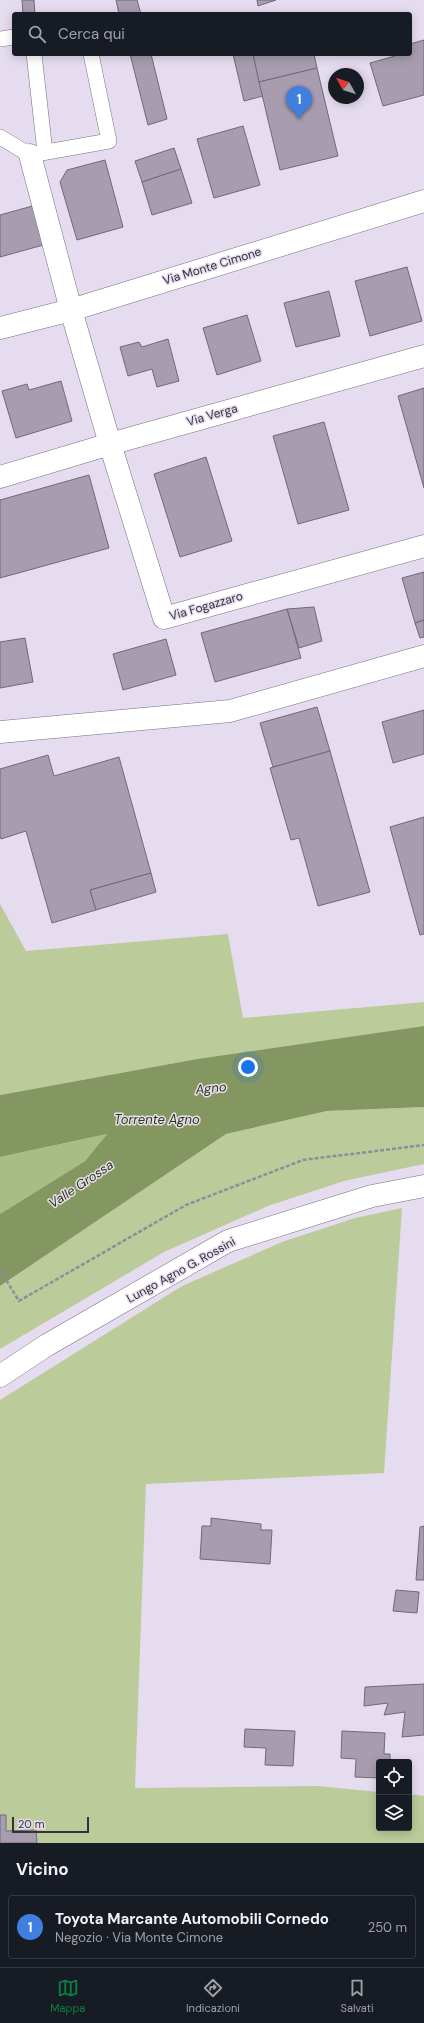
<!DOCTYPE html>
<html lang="it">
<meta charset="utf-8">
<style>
body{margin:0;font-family:"DM Sans",sans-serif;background:#242831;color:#f1f3f6}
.controls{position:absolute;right:12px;bottom:12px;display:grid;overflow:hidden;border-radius:4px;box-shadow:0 2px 10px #0003}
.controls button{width:36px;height:36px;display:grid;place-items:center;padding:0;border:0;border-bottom:1px solid #363941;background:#171b24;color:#f1f3f6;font:20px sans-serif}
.compass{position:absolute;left:328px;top:68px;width:36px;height:36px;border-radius:50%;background:#171b24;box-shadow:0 2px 10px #0003;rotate:309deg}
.scale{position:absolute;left:12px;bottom:10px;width:77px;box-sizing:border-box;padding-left:4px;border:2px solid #353138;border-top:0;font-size:11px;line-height:14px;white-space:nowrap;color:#353138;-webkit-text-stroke:3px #e6dcef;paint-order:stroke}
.you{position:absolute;left:248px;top:1067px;width:14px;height:14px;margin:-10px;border:3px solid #fff;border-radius:50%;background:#1a73e8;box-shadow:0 0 0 6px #1a73e833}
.badge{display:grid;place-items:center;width:26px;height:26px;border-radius:50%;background:#0b8043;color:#fff;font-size:13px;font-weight:700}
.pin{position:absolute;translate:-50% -33px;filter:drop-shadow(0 1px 2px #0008)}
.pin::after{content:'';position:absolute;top:21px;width:14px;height:12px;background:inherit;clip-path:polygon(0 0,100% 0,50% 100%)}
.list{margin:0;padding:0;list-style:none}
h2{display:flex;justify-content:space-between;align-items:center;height:52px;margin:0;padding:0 16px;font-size:17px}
h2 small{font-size:13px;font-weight:400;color:#9ea1a6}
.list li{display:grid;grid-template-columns:26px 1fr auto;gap:12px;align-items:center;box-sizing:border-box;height:64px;margin:0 8px 8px;padding:0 8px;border:1px solid #363941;border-radius:4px}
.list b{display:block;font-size:15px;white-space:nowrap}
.list p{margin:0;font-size:13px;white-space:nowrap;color:#9ea1a6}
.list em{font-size:13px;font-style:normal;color:#9ea1a6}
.icon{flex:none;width:22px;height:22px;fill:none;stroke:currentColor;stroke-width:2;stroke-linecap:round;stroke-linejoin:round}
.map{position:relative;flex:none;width:424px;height:1843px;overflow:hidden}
.search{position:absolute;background:#171b24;box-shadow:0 2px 10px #0003;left:12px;right:12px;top:12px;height:44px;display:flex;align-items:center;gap:10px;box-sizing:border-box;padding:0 14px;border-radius:4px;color:#9ea1a6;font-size:15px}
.sheet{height:124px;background:#171b24}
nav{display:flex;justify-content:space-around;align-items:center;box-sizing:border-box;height:56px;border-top:1px solid #363941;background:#171b24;font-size:11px;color:#9ea1a6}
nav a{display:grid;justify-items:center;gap:2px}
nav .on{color:#0b8043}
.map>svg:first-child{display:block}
.green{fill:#bbcc9a}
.forest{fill:#a9bc83}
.water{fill:#859760}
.building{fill:#a79daf;stroke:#716879}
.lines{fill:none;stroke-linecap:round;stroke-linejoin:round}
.lane-casing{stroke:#786f80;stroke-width:16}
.street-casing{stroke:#786f80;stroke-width:23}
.secondary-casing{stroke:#786f80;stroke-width:23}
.primary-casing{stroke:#786f80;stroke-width:23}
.path{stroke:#938b99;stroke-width:2.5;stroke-dasharray:4 2;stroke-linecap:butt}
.lane{stroke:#fff;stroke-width:15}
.street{stroke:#fff;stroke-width:22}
.secondary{stroke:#fff;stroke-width:22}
.primary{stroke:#fff;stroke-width:22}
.labels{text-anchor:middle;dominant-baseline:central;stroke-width:3;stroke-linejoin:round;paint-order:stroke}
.street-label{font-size:12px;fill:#353138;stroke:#e6dcef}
.water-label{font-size:13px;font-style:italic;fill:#2b370c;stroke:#e6dcef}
</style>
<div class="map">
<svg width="424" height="1843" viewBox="0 0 424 1843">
<rect width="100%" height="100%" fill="#e6dcef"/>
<!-- green -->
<g class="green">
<path d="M0,904L26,951L228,934L243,1018L424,1002V1026L197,1059L0,1095Z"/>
<path d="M424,1107V1164L344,1181L268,1206L164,1252L0,1349V1286L226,1134L327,1111Z"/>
<path d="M402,1208L384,1473L146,1484L135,1788L317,1786L379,1792V1828H409V1794L424,1796V1843H0V1400L182,1286L282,1242L355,1218Z"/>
</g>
<!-- forest -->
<path class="forest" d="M107,1134L85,1161L0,1214V1157Z"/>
<!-- water -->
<path class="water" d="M424,1026V1107L327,1111L226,1134L0,1286V1214L85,1161L107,1134L0,1157V1095L197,1059Z"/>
<!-- building -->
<g class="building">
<path d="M22,0H34L35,14H23Z"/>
<path d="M116,0H137L141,14H119Z"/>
<path d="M257,0H276L258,6Z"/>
<path d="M424,40V95L383,106L370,63L395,56V54H410V44Z"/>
<path d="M130,54H151L167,119L148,125Z"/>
<path d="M233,54H253L263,96L244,101Z"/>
<path d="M253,54H314L317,68L259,82Z"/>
<path d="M317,68L338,156L280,170L259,82Z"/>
<path d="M243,126L260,185L214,198L197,139Z"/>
<path d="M174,148L181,169L142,182L135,161Z"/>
<path d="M105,160L123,227L77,240L60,182L67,170Z"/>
<path d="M181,169L192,203L152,215L142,182Z"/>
<path d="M36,205L47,244L0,257V215Z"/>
<path d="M407,267L422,321L370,336L355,281Z"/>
<path d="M329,291L340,336L296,347L284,303Z"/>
<path d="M247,315L261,361L217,375L203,328Z"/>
<path d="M168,339L179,381L157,387L152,369L128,376L120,347L139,342L142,347Z"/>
<path d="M61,381L72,421L16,438L2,391L27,384L29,390Z"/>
<path d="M424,388V488L398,396Z"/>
<path d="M324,422L349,510L298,524L273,436Z"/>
<path d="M206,457L232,541L180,557L154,474Z"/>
<path d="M89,475L109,548L0,578V500Z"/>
<path d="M424,572V620L415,623L402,578Z"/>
<path d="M314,607L322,641L299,648L287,609Z"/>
<path d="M287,609L301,658L215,682L201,633Z"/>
<path d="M424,620V637L420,638L415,623Z"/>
<path d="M25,638L33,682L0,688V642Z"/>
<path d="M166,639L176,675L123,690L113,654Z"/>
<path d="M317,707L330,751L273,767L260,723Z"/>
<path d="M424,710V754L393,763L382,722Z"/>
<path d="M330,751L370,892L318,906L299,838L291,840L270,768Z"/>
<path d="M48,755L54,776L119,757L151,873L90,890L96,910L52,923L26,831L1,839L0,835V769Z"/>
<path d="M424,817V934L420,935L390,827Z"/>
<path d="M151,873L156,892L96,910L90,890Z"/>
<path d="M211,1518L261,1524V1530H272L270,1564L200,1559L202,1526H211Z"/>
<path d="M424,1526V1580H416L420,1527Z"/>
<path d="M396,1590L419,1592L417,1613L393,1611Z"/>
<path d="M424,1684V1735L402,1737L405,1712L384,1715L388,1703L364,1706L365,1687Z"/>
<path d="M245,1729L295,1731L293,1766L265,1765L266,1748L244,1747Z"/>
<path d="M342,1731L385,1733L384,1754H390V1762H379V1778L355,1777L356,1759L341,1758Z"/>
<path d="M0,1815H6V1831L36,1830L37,1843H0Z"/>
</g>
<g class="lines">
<defs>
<g id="lane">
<path d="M0,39L14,37"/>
<path d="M34,54L45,152"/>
<path d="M0,137L30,155L109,141L91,54"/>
</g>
<g id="street">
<path d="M30,155L71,310L110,444L164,618L424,546"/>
<path d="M0,477L110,444L424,356"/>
<path d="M0,732L230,711L424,656"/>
</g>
<path id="secondary" d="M0,1376L47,1345L228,1241L372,1196L424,1186"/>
<path id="primary" d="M0,328L71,310L424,201"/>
</defs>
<!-- lane casing -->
<use href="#lane" class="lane-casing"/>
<!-- street casing -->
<use href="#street" class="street-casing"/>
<!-- secondary casing -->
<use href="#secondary" class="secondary-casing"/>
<!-- primary casing -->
<use href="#primary" class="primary-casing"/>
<!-- path -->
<path class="path" d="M0,1270L19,1301L186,1205L303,1160L424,1145"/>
<!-- lane -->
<use href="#lane" class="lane"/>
<!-- street -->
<use href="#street" class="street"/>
<!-- secondary -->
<use href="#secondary" class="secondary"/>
<!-- primary -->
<use href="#primary" class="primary"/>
</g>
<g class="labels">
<!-- street labels -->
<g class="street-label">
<text transform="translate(212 266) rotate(-17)">Via Monte Cimone</text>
<text transform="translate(212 415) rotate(-16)">Via Verga</text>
<text transform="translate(206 606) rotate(-16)">Via Fogazzaro</text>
<text transform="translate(181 1270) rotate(-29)">Lungo Agno G. Rossini</text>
</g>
<!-- water labels -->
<g class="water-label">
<text transform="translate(211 1088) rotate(-6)">Agno</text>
<text x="157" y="1119">Torrente Agno</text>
<text transform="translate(81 1184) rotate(-34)">Valle Grossa</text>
</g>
</g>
</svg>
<div class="controls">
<button><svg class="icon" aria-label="locate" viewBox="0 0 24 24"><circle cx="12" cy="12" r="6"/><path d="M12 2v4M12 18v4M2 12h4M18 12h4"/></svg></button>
<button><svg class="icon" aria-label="layers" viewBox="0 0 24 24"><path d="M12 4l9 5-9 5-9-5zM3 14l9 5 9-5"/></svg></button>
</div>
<svg class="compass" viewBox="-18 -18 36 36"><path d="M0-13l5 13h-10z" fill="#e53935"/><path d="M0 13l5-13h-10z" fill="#9ea1a6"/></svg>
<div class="scale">20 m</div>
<div class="you"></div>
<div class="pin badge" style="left:299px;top:119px;background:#3f7fe0">1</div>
<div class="search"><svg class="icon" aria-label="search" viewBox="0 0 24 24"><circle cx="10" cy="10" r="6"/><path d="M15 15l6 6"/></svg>Cerca qui</div>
</div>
<section class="sheet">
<h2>Vicino<small></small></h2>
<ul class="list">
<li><span class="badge" style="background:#3f7fe0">1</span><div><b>Toyota Marcante Automobili Cornedo</b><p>Negozio · Via Monte Cimone</p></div><em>250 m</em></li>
</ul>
</section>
<nav>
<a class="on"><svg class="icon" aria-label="map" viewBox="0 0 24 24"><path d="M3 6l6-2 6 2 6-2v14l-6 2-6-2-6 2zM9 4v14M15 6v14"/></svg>Mappa</a>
<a><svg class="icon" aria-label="directions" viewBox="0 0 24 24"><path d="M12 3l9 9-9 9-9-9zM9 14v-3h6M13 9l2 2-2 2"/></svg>Indicazioni</a>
<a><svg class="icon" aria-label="saved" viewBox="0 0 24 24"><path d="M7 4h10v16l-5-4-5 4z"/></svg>Salvati</a>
</nav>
